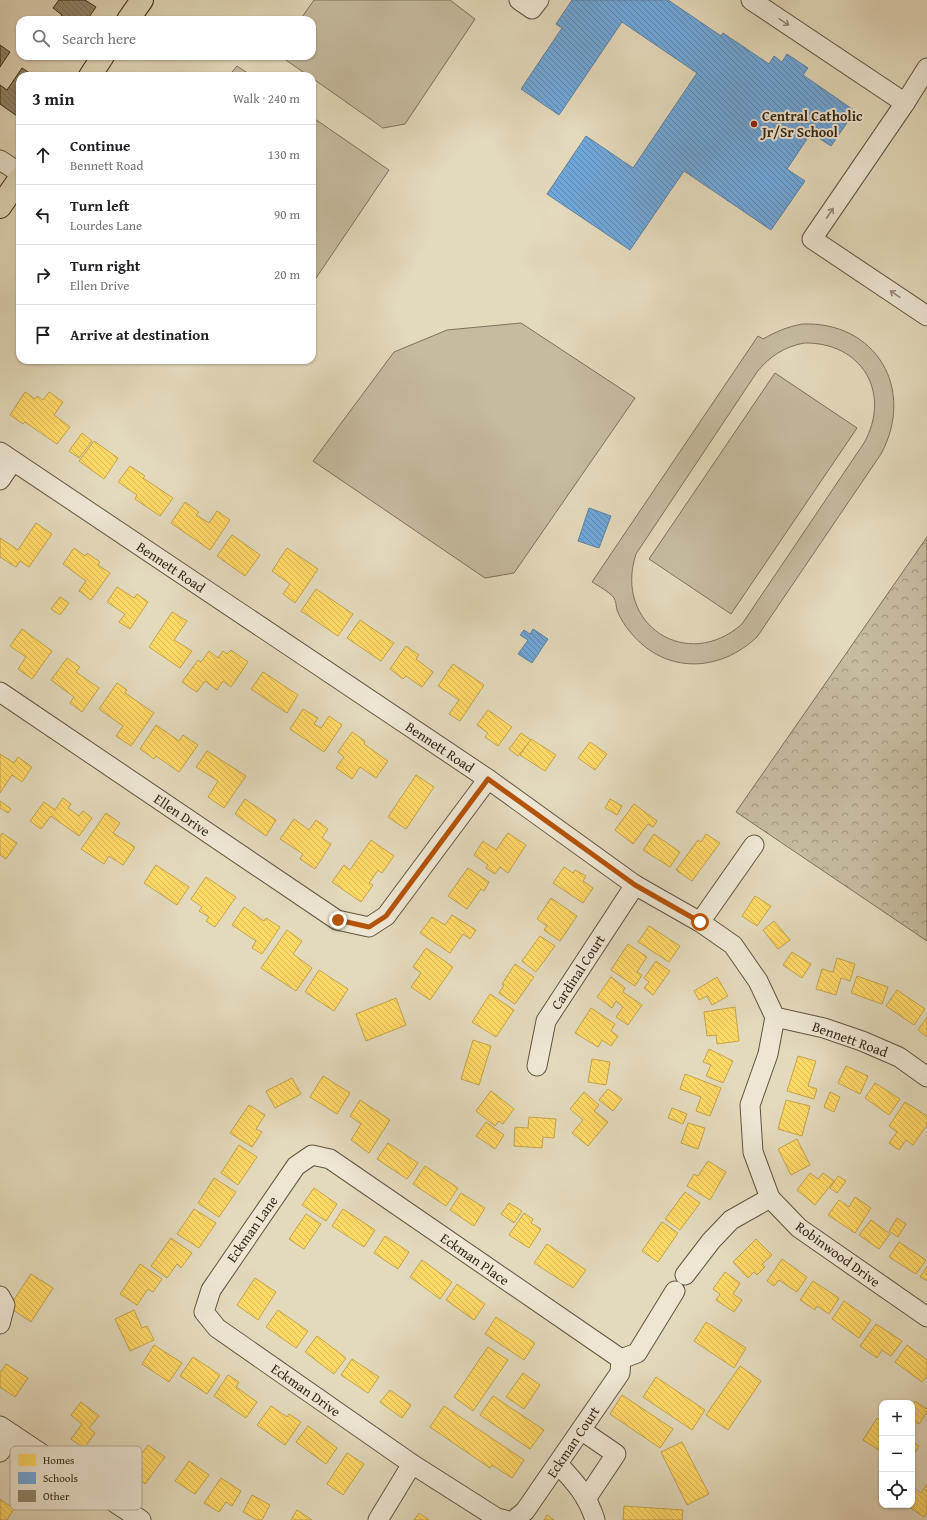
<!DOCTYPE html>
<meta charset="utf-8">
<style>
body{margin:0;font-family:"Gentium Book Plus",serif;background:#f2f2f2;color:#202124}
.controls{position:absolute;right:12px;bottom:12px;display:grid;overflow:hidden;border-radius:8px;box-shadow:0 1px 3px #0004}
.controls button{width:36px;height:36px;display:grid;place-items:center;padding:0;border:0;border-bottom:1px solid #e0e0e0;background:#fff;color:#202124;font:20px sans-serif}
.stop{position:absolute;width:12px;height:12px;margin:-9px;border:3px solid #b45309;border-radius:50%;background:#fff}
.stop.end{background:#b45309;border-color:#fff;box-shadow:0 1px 4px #0008}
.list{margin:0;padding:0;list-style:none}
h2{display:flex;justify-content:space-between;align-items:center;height:52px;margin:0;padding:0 16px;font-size:17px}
h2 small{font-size:13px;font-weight:400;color:#757577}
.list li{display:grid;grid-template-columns:26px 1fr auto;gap:12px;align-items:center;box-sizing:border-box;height:60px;padding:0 16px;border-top:1px solid #e0e0e0}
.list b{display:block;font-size:15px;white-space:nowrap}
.list p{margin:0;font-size:13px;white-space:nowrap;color:#757577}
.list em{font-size:13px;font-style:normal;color:#757577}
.icon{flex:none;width:22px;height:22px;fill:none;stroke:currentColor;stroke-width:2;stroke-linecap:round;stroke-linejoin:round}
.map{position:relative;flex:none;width:927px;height:1520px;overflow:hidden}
.search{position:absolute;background:#fff;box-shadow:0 1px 3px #0004;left:16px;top:16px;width:300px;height:44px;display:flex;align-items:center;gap:10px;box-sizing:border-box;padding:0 14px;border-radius:12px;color:#757577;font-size:15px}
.panel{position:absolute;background:#fff;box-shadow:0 1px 3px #0004;left:16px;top:72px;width:300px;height:292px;border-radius:12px}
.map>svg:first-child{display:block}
.grass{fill:#c6bb9f;stroke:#7e725b;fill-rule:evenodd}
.forest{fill:url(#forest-crowns);stroke:#7e725b}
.homes{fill:url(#homes-back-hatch);stroke:#c3a44e}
.schools{fill:url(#schools-back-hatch);stroke:#5e82a1}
.building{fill:url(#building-back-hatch);stroke:#372917}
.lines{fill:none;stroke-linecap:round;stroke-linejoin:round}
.minor-casing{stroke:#625540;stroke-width:21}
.major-casing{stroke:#372917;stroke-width:24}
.minor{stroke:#ede6d3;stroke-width:19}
.major{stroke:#e3d9bb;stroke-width:22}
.oneway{stroke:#928875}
.route{stroke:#b45309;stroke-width:5}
.poi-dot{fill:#8f2418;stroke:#ede6d3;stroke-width:1.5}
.labels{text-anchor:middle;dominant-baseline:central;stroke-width:4;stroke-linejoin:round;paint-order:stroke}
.poi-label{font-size:14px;font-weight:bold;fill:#372917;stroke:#ede6d3;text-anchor:start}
.street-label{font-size:14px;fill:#372917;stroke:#ede6d3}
.key{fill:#ede6d3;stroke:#b6ad9b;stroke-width:1}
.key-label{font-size:11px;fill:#372917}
</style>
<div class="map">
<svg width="927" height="1520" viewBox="0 0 927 1520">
<defs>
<pattern id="forest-crowns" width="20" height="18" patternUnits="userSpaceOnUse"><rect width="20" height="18" fill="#c6bb9f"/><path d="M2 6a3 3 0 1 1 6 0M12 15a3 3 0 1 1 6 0" fill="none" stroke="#a29881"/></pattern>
<pattern id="homes-back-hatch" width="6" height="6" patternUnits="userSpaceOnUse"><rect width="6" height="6" fill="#ffd966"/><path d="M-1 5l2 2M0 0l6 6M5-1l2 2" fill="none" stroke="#dbba58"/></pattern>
<pattern id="schools-back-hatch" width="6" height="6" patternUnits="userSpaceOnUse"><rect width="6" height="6" fill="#6fa8dc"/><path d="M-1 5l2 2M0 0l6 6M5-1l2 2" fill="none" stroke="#5c89b1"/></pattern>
<pattern id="building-back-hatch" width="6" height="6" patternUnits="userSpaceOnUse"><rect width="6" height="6" fill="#90856c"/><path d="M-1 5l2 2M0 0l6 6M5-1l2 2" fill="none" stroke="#766d58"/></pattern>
</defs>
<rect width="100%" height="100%" fill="#e3d9bb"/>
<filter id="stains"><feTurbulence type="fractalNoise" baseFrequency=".005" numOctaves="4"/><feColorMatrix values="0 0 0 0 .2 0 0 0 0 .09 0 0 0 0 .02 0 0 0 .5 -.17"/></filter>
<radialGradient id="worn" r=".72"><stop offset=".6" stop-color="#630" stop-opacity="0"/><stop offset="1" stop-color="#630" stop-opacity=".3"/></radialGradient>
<!-- grass -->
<g class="grass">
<path d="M314,0H450L475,19L405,124L383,128L312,78V76H309L280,56H312V20H300Z"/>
<path d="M237,66L252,76H229Z"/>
<path d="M312,117L389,170L312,284Z"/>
<path d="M521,323L635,398L514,573L485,578L313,461L394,352L447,330Z"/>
<path d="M802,324C876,321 916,389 881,454L757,637C720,672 666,675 631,633C625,626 620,618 617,610C616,606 616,601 614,598C611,593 597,585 592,582L758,336L763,339C775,332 787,327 802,324ZM804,343C862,342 892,393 864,443L742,624C687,673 613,624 636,554L757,372C770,356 784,347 804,343Z"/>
<path d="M775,373L857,428L731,614L649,559Z"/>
</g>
<!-- forest -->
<path class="forest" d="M927,537V941L736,812Z"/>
<!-- homes -->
<g class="homes">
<path d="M25,392L35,399L37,396L43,400L49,392L63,402L54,415L70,427L57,444L25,422L23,424L10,415Z"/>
<path d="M82,433L92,441L79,458L69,451Z"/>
<path d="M94,441L118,458L104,479L79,461Z"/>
<path d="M130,466L145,476L143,478L173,498L160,516L135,499L137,495L118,482Z"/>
<path d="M185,502L199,512L196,515L209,523L217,511L230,520L210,550L171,523Z"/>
<path d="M36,523L52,534L29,567L20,561L16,567L0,557V538L18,550Z"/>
<path d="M232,535L260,555L245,576L217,556Z"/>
<path d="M74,548L85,556L87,553L100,562L98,565L110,573L91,600L79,591L86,581L63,564Z"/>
<path d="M287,548L318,569L295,603L283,594L290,584L272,571Z"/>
<path d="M117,587L134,598L137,594L148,602L130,629L119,622L125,614L107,602Z"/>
<path d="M316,589L353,614L338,636L301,611Z"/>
<path d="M60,597L69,603L60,615L51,609Z"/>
<path d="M172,612L187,621L174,640L192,651L180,668L149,647Z"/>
<path d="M360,620L394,643L381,661L347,638Z"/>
<path d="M22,629L52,651L32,679L18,669L26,657L10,646Z"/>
<path d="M406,646L419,655L416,659L433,672L422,687L406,676L403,679L390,669Z"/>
<path d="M231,650L248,662L231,687L223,681L217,690L205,681L197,692L182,682L198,660L201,662L209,651L218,658L223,651L227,654Z"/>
<path d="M67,658L80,667L76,672L99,688L82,712L70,703L74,697L51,680Z"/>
<path d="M453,664L484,685L460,721L449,714L459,700L438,686Z"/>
<path d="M263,672L298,695L287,713L251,689Z"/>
<path d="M117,683L127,690L125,693L154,713L131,746L116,736L123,726L99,709Z"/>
<path d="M303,709L318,718L314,724L321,728L329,716L342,725L324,752L290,729Z"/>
<path d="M488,710L512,727L498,746L485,737L488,733L477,725Z"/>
<path d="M156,725L179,741L183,735L198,745L179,772L156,756L154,759L140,749Z"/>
<path d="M352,732L365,741L364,744L388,761L376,778L360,767L352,779L336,768L344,757L338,752Z"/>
<path d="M521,733L531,740L518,756L509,749Z"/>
<path d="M531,739L556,755L545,771L520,755Z"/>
<path d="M590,742L607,754L595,770L578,758Z"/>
<path d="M207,751L246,776L224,808L208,797L218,781L196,767Z"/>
<path d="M0,754L14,763L18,757L32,767L22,782L12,775L0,793Z"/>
<path d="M416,775L434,787L406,829L388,817Z"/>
<path d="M63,798L71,804L68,808L79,816L83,811L92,818L79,836L51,816L41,829L30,821L44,802L55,810Z"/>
<path d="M245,799L276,820L266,836L235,814Z"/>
<path d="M610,799L622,806L617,815L605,808Z"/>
<path d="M0,801L11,809L8,813L0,808Z"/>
<path d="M634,804L657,821L653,827L648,824L633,844L615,830Z"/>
<path d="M106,813L120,823L113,833L135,847L123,865L109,856L104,864L81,849Z"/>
<path d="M294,819L309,830L316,820L328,829L322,838L331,844L315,869L300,859L303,854L280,839Z"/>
<path d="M2,833L17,843L6,859L0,855V837Z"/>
<path d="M508,833L526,845L508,873L500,867L495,874L486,868L488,865L474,855L483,841L496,850Z"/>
<path d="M654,834L680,852L670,867L643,850Z"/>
<path d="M706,834L720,843L692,881L676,870L698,840L701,842Z"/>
<path d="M371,840L394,856L382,873L378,870L369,883L373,885L361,902L332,882L344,865L350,870Z"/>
<path d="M156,865L189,887L177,905L144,883Z"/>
<path d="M564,867L573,873L575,870L586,876L583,881L593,888L583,903L553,883Z"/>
<path d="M468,868L489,882L484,891L481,889L467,909L448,896Z"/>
<path d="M206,877L236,897L215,927L206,921L209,917L199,911L202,907L191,899Z"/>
<path d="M755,896L771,906L757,926L742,916Z"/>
<path d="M551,898L577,916L560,941L544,930L547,926L537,919Z"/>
<path d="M244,907L264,921L266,918L280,927L262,954L252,948L256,941L232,925Z"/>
<path d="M452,915L476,930L470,939L463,934L450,953L420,933L432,917L445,925Z"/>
<path d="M774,921L790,940L778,949L763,930Z"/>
<path d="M649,926L680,946L669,962L638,942Z"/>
<path d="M287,930L302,941L293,954L312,968L296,991L261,968Z"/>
<path d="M540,936L555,946L536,972L522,961Z"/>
<path d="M628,944L647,957L637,972L642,975L635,986L611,970Z"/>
<path d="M426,948L453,967L430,1000L411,987L421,973L413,967Z"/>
<path d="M792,952L811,964L802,978L783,965Z"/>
<path d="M837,958L855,964L850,981L841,978L836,995L816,989L822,969L833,972Z"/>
<path d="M656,961L670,971L653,995L644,988L649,982L644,978Z"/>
<path d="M515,964L534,977L515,1004L499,993L504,985L502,984Z"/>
<path d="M319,970L348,989L334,1011L305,992Z"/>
<path d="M857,976L888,987L882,1004L851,993Z"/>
<path d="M611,977L625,988L623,992L642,1005L628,1025L616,1017L623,1007L616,1001L612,1008L597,997Z"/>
<path d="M717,977L728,996L712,1005L707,996L699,1000L694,991Z"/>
<path d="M897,990L925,1009L914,1025L886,1006Z"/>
<path d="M490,994L514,1010L496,1037L472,1022Z"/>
<path d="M396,998L406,1025L366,1041L356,1014Z"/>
<path d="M735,1007L739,1041L717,1044L716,1035L707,1036L704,1012Z"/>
<path d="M591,1008L615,1024L611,1031L618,1036L611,1046L602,1040L598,1047L575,1033Z"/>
<path d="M927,1017V1037L918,1030Z"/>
<path d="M473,1040L491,1046L479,1085L461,1079Z"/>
<path d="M709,1049L733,1061L723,1083L706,1076L711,1065L703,1062Z"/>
<path d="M798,1056L816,1061L808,1086L817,1089L814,1099L787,1091Z"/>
<path d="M592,1059L610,1062L606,1085L588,1082Z"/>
<path d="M846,1066L868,1076L860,1094L838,1083Z"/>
<path d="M685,1074L721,1088L710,1116L696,1111L701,1097L680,1089Z"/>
<path d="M323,1076L350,1093L337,1114L310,1097Z"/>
<path d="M292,1078L301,1094L275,1108L266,1091Z"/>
<path d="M875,1083L900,1099L889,1115L865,1098Z"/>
<path d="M608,1089L622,1099L613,1111L599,1100Z"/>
<path d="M491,1091L514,1109L503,1124L499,1121L495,1126L476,1111Z"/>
<path d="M584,1092L599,1105L594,1111L608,1122L588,1146L572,1133L583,1120L570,1109Z"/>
<path d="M830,1092L840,1097L834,1112L824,1107Z"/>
<path d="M360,1100L390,1120L369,1153L351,1140L361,1124L350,1116Z"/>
<path d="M786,1100L810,1106L802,1136L778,1129Z"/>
<path d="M905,1102L927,1116V1125L913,1145L906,1140L899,1150L889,1143L897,1132L889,1126Z"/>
<path d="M249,1105L265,1115L256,1129L262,1132L252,1147L230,1133Z"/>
<path d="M672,1108L687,1114L683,1124L668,1118Z"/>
<path d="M529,1117L556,1119L554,1138L543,1137L542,1148L514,1146L515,1127L528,1128Z"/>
<path d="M486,1122L504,1135L495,1149L476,1136Z"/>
<path d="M688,1123L705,1128L698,1149L681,1143Z"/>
<path d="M797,1139L810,1165L791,1175L778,1149Z"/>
<path d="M388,1143L418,1163L407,1179L377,1159Z"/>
<path d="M239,1145L257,1157L238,1185L221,1173Z"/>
<path d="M708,1161L726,1172L710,1200L687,1186L694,1174L698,1176Z"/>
<path d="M425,1166L458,1188L446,1206L413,1184Z"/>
<path d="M810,1173L818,1179L823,1173L834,1181L815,1205L797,1190Z"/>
<path d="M838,1176L846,1181L837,1193L830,1188Z"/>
<path d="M214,1178L236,1192L219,1217L198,1203Z"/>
<path d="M314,1188L337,1204L326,1221L302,1205Z"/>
<path d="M685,1192L700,1203L680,1230L665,1219Z"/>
<path d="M461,1193L485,1208L474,1226L450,1210Z"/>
<path d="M855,1197L871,1208L855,1233L828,1215L839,1200L849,1207Z"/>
<path d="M509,1203L522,1211L514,1223L501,1214Z"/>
<path d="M194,1209L216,1223L199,1248L177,1234Z"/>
<path d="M343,1209L375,1230L364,1247L332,1226Z"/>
<path d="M524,1213L533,1219L531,1223L541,1229L529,1248L509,1235Z"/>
<path d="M306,1214L321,1224L304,1249L289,1239Z"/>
<path d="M897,1218L906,1224L898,1237L889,1231Z"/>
<path d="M871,1220L890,1234L879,1249L859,1235Z"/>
<path d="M662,1222L678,1233L658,1262L642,1251Z"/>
<path d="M385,1236L409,1252L398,1269L374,1253Z"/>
<path d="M171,1238L192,1253L181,1268L177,1264L167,1278L151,1266Z"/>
<path d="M756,1239L772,1255L762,1264L765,1267L757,1275L754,1272L748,1278L733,1262Z"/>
<path d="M899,1242L926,1260L916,1274L889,1257Z"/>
<path d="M547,1244L586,1270L573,1288L534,1263Z"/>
<path d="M782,1259L807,1277L797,1292L779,1280L774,1286L767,1281Z"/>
<path d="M422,1260L452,1282L440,1299L410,1277Z"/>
<path d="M140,1264L162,1279L153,1292L148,1289L137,1305L120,1294Z"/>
<path d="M927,1267V1281L920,1277Z"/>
<path d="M725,1272L740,1283L733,1294L742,1300L734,1312L716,1300L720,1294L713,1289Z"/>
<path d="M31,1274L53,1288L31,1322L9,1307Z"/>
<path d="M255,1278L276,1292L258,1320L237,1305Z"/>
<path d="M813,1281L839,1298L829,1314L817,1306L815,1310L800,1300Z"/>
<path d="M457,1284L485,1304L474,1320L446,1300Z"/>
<path d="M844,1301L871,1320L859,1338L832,1319Z"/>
<path d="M134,1310L142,1328L147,1326L154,1340L130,1351L115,1319Z"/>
<path d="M278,1310L308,1331L296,1348L266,1327Z"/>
<path d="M496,1317L535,1343L524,1360L485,1334Z"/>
<path d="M706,1322L746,1348L734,1368L694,1341Z"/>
<path d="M876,1324L902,1341L891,1356L882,1350L877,1358L860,1346Z"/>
<path d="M317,1336L346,1358L334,1374L305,1352Z"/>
<path d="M154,1345L182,1363L169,1382L142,1364Z"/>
<path d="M907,1345L927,1360V1376L922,1382L895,1362Z"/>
<path d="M488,1347L508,1360L473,1411L454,1397Z"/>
<path d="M193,1357L220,1375L207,1394L180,1376Z"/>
<path d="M352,1359L379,1377L368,1393L341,1375Z"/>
<path d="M6,1364L28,1378L15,1397L0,1387V1373Z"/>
<path d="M740,1366L761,1381L728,1430L706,1415Z"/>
<path d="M523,1373L540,1385L524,1409L506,1397Z"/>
<path d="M228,1375L239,1382L236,1387L257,1402L246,1418L214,1396Z"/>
<path d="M656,1377L705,1410L692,1430L643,1397Z"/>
<path d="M390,1390L411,1405L402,1418L380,1402Z"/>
<path d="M622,1395L673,1429L660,1448L610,1414Z"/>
<path d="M493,1396L544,1430L530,1449L480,1415Z"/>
<path d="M915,1401L927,1409V1412L919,1424L912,1420V1406Z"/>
<path d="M81,1402L99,1416L89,1428L95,1433L84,1448L71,1439L82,1424L71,1415Z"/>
<path d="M271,1406L287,1417L289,1414L301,1422L285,1445L257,1425Z"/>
<path d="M444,1406L524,1460L512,1478L492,1465L490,1468L430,1427Z"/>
<path d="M877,1418L882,1422V1452L863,1440Z"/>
<path d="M308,1426L337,1448L326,1464L296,1442Z"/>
<path d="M912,1441L919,1446L912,1457Z"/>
<path d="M682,1442L709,1494L687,1505L661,1452Z"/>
<path d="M148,1445L165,1457L145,1484L129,1472Z"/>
<path d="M347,1453L364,1464L343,1495L327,1484Z"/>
<path d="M189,1461L209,1475L195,1494L175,1481Z"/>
<path d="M221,1478L241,1491L232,1506L226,1502L219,1512L204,1503Z"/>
<path d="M927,1484V1513L924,1517L906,1505H912V1486L921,1493Z"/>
<path d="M252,1495L270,1505L262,1520H257L243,1512Z"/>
<path d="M0,1499L14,1509L7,1520H0Z"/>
<path d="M624,1506L683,1510L682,1520H623Z"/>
<path d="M297,1510L312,1520H291Z"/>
<path d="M419,1513L429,1520H414Z"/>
<path d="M547,1515L554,1520H544Z"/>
</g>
<!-- schools -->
<g class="schools">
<path d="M572,0H668L721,36L723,33L769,64L774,56L782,62L787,54L808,68L803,75L855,111L831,146L811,133L787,169L805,181L771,230L684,171L630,250L547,194L586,136L633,168L697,73L622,22L559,115L521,89L562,28L556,24Z"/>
<path d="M589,508L611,516L599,548L578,541Z"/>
<path d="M533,629L548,639L532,663L518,654L528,640L520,635L524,630L530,634Z"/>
</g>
<!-- building -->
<g class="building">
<path d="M59,0H85L96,7L87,20H59L62,15L53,8Z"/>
<path d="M0,45L10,52L0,67Z"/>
<path d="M22,68L34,76H20V111L17,116L0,104V85L7,90Z"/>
</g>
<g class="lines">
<defs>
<g id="minor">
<path d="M519,0L532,9L539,0"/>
<path d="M751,0L905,103L927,68"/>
<path d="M905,103L812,239L927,316"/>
<path d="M0,160L20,173"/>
<path d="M0,452L488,779L635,885L700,922L733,945L758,981L775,1017L824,1028L862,1041L899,1057L927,1077"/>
<path d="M0,480L13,461"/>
<path d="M0,692L337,920L369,927L386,916L488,779"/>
<path d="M700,922L754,845"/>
<path d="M775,1017L768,1054L750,1105L753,1152L770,1198L799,1228L927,1317"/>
<path d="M537,1066L546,1021L635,885"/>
<path d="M685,1275L711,1241L731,1220L770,1198"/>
<path d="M0,1296L5,1305L0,1324"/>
<path d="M0,1426L141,1520"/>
<path d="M581,1430L616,1454L586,1499"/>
<path d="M0,1452L12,1434"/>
<path d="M558,1464C574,1481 588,1496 595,1520"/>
<path d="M378,1520L412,1464"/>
<path d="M505,1520L497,1518L412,1464L217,1328L204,1312L211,1290L296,1166L312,1155L330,1159L621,1359L637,1353L675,1291"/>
<path d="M514,1520L525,1511L620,1373L621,1359"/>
</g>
<g id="major">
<path d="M128,20L142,0"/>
<path d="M90,76L103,56"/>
<path d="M0,207L20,178"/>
</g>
</defs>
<!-- minor casing -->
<use href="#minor" class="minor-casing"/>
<!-- major casing -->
<use href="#major" class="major-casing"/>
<!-- minor -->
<use href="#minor" class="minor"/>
<!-- major -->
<use href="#major" class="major"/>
</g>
<!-- one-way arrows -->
<defs><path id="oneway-shaft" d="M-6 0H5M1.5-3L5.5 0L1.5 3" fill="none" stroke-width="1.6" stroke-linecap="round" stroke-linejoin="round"/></defs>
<g class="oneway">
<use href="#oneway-shaft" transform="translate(784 22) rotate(34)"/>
<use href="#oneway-shaft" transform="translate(830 213) rotate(-56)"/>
<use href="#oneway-shaft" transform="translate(895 294) rotate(-146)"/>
</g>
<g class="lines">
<!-- route -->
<path class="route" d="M338,920L369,927L386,916L488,779L635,885L700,922"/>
</g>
<!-- markers -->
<circle class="poi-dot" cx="754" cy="124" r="4"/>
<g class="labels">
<!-- poi labels -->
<g class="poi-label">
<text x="762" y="116">Central Catholic<tspan x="762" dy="16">Jr/Sr School</tspan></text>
</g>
<!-- street labels -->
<g class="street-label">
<text transform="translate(171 567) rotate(34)">Bennett Road</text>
<text transform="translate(440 747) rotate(34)">Bennett Road</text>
<text transform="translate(182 815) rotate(34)">Ellen Drive</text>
<text transform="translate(578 972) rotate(-57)">Cardinal Court</text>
<text transform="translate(850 1039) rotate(20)">Bennett Road</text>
<text transform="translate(252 1229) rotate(-55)">Eckman Lane</text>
<text transform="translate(838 1254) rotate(36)">Robinwood Drive</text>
<text transform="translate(475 1259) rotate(35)">Eckman Place</text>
<text transform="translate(306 1390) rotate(35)">Eckman Drive</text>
<text transform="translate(573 1442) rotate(-56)">Eckman Court</text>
</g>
</g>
<!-- legend -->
<rect x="10" y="1446" width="132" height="64" rx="6" class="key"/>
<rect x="18" y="1454" width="18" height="12" fill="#ffd966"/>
<rect x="18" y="1472" width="18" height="12" fill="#6fa8dc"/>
<rect x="18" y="1490" width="18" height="12" fill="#90856c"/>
<g class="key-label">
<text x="43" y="1464">Homes</text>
<text x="43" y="1482">Schools</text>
<text x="43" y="1500">Other</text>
</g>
<rect width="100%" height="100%" filter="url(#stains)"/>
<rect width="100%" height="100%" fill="url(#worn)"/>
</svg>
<div class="controls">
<button>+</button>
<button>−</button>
<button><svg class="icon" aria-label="locate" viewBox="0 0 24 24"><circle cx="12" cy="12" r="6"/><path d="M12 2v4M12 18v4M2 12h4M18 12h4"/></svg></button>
</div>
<div class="stop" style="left:700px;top:922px"></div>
<div class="stop end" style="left:338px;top:920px"></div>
<div class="search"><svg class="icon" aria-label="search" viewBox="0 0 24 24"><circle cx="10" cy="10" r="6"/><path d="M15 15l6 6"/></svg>Search here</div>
<section class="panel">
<h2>3 min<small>Walk · 240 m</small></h2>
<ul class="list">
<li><svg class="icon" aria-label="ahead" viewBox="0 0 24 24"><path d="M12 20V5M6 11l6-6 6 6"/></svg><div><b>Continue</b><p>Bennett Road</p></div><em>130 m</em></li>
<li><svg class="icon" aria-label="left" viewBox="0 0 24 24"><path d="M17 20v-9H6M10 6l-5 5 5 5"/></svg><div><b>Turn left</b><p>Lourdes Lane</p></div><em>90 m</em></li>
<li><svg class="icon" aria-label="right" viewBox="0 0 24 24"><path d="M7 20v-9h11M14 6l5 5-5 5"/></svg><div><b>Turn right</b><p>Ellen Drive</p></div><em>20 m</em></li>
<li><svg class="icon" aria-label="arrive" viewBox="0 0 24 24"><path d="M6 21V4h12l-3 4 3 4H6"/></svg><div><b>Arrive at destination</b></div></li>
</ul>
</section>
</div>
